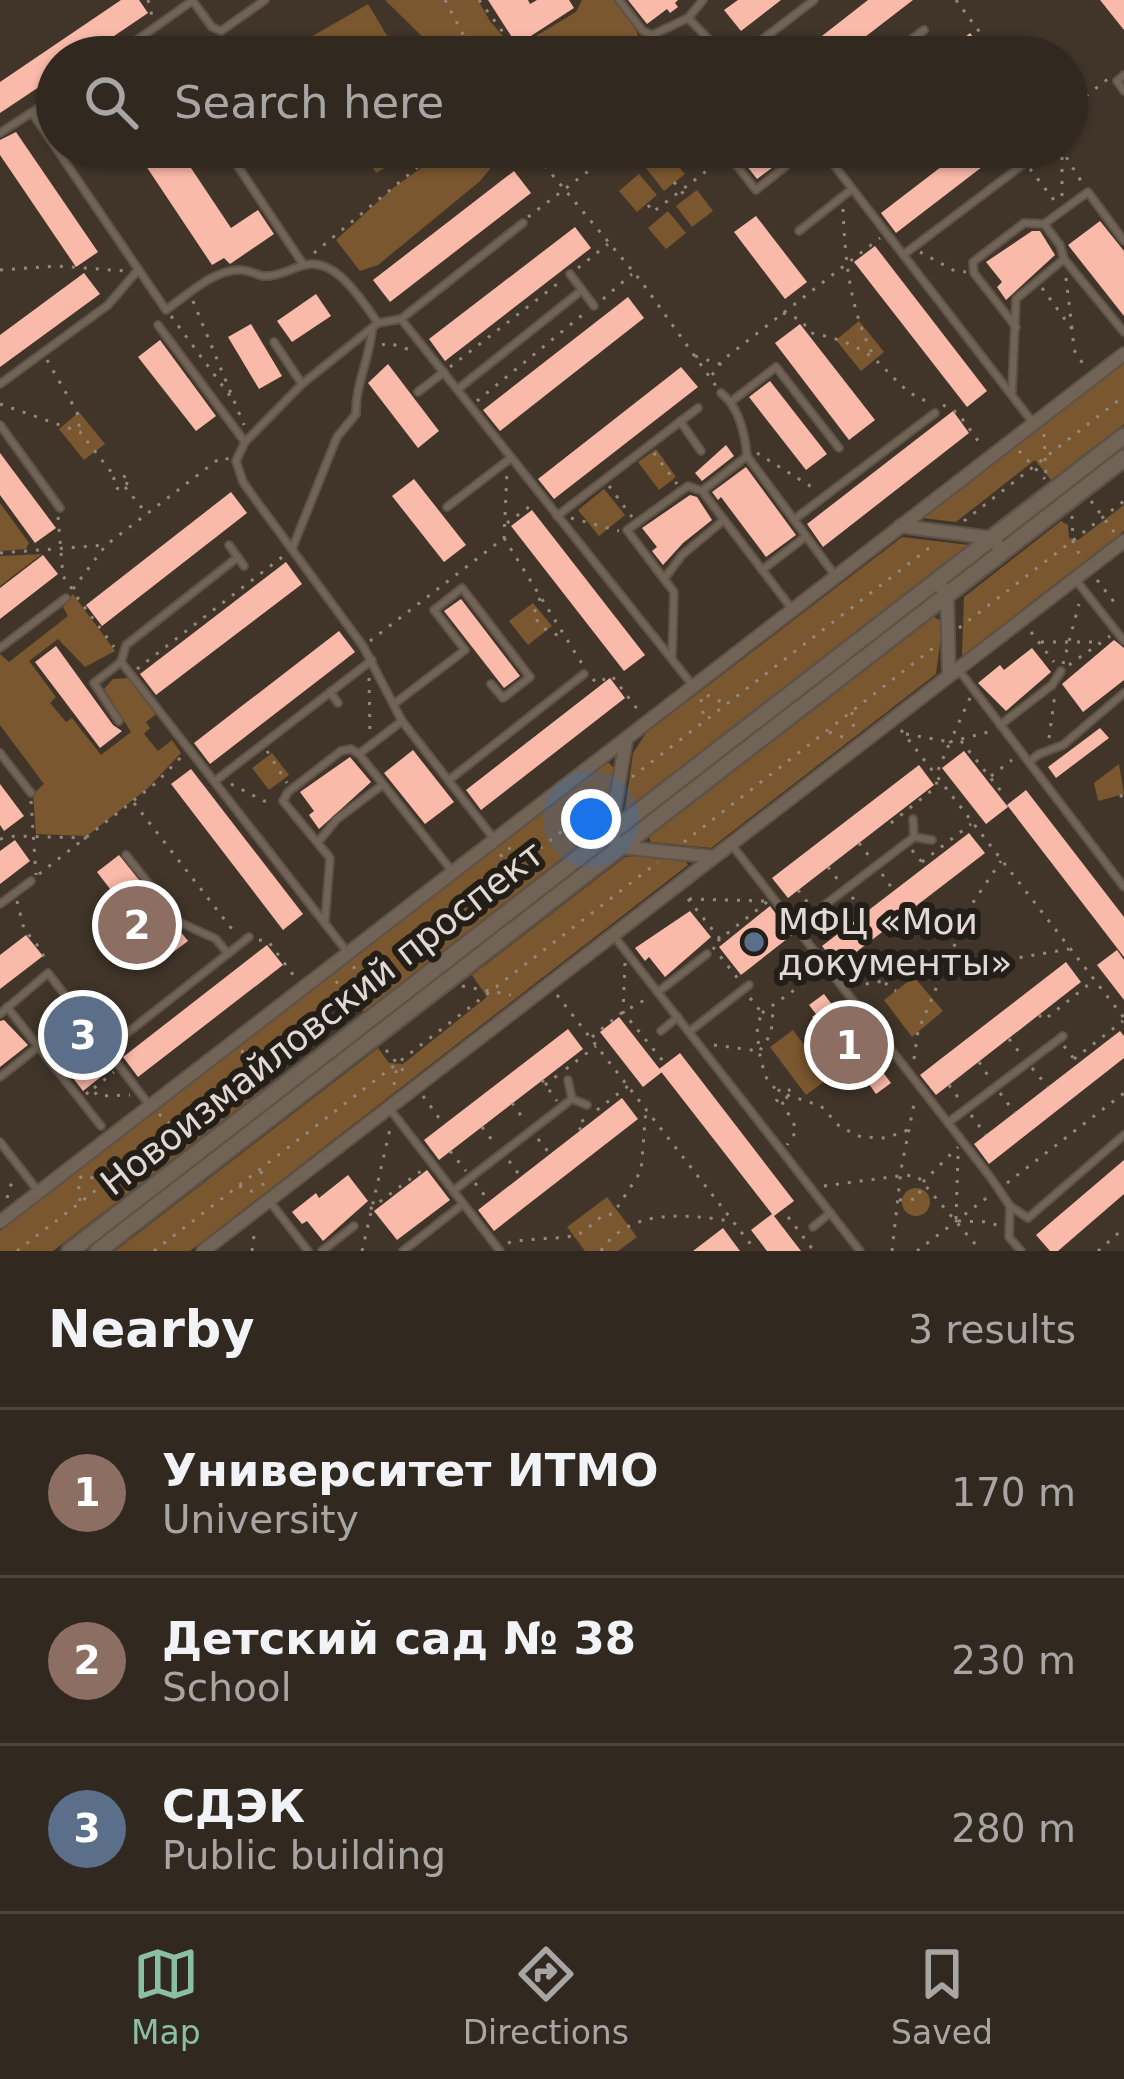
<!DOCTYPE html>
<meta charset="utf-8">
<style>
body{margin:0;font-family:"DejaVu Sans",sans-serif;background:#393028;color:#f1f3f6}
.you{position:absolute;left:591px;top:819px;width:42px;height:42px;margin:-30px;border:9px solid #fff;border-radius:50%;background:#1a73e8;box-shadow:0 0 0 18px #1a73e833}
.badge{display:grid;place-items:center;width:78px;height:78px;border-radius:50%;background:#8abfa5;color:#fff;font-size:39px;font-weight:700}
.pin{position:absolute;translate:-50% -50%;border:6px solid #fff;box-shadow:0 3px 12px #0006}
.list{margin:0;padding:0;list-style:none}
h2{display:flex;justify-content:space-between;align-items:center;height:156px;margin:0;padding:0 48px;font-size:51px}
h2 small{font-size:39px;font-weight:400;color:#a8a6a4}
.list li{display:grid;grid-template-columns:78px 1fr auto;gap:36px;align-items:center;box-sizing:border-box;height:168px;padding:0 48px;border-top:3px solid #4c443d}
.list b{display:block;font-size:45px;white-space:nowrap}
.list p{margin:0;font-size:39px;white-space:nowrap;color:#a8a6a4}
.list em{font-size:39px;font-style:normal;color:#a8a6a4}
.icon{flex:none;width:66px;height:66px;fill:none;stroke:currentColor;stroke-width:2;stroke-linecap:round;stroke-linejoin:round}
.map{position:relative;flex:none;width:1124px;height:1251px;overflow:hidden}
.search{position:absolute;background:#31281f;box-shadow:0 3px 9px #0004;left:36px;right:36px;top:36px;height:132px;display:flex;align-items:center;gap:30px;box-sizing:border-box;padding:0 42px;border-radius:66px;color:#a8a6a4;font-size:45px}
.sheet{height:660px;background:#31281f}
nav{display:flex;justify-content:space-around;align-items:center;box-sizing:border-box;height:168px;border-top:3px solid #4c443d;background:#31281f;font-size:33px;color:#a8a6a4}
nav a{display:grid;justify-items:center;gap:6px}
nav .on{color:#8abfa5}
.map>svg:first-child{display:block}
.green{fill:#7a572f}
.building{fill:#fabaaa}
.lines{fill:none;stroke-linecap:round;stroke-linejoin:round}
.service-casing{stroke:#5c5247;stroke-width:10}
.minor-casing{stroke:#5c5247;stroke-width:16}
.tertiary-casing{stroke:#5c5247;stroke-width:20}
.path{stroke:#93897f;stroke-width:3;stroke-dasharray:3 9;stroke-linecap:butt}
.service{stroke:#716456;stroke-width:6}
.minor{stroke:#716456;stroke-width:12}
.tertiary{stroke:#716456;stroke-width:15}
.service-dot{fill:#5c6f8a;stroke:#241e18;stroke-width:4.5}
.labels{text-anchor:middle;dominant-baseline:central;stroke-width:12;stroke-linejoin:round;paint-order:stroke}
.poi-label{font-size:36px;fill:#e2dad2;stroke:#241e18;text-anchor:start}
.street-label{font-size:36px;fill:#e2dad2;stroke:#241e18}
</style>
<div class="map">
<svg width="1124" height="1251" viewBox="0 0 1124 1251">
<rect width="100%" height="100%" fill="#413529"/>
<!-- green -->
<g class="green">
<path d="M385,0H478L490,21L514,49L576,12L582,0H615C629,18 645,33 637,57H443Z"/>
<path d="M368,4L400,57H307L299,44Z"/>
<path d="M361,147H419L376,173Z"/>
<path d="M451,147H496L495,163L479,182L378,265L360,271L336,240L393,188Z"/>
<path d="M548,147H610C579,169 579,172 548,147Z"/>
<path d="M666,151L685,174L664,191L646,168Z"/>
<path d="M639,174L657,195L637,212L619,191Z"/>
<path d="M697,190L713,211L692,227L676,206Z"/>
<path d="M668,211L686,233L666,249L648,228Z"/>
<path d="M859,321L884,352L861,371L836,340Z"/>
<path d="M1124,363V424L1051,480L1035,460L956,522L923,518Z"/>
<path d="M79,412L105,444L84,460L59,429Z"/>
<path d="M656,449L676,477L659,490L638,462Z"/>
<path d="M604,489L625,515L599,536L578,510Z"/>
<path d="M0,503L29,543L26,549L0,551Z"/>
<path d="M1124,505V531L962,656L964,597L1061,521L1068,525L1069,538L1078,540Z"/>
<path d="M902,537L969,545L625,810L633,753L646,733Z"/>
<path d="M42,554L0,586V556Z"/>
<path d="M73,594L115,651L85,667L58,639L29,661L56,697L50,703L66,722L72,718L101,755L131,732L104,689L113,679L129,678L156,714L146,722L150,728L144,734L158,751L172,740L181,753L148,788L87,836L36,834L33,794L44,784L0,725V654L9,662L68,616L63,607Z"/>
<path d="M533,603L552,626L528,645L509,621Z"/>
<path d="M934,617L943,622L936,674L711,848L651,842L649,837Z"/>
<path d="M272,753L289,775L269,790L252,768Z"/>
<path d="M608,762L614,768L603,821L597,831L364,1012L346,991L246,1069L262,1090L53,1251H0V1231Z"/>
<path d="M1119,764L1124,794L1098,801L1094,783Z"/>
<path d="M633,856L685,860L688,865L190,1251H115L378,1048L389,1063L403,1064L487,997L472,975L625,857Z"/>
<path d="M914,977L943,1011L912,1037L884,1000Z"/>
<path d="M793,1030L829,1078L806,1095L770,1047Z"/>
<circle cx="916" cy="1202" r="14"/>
<path d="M607,1197L637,1237L618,1251H585L567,1227Z"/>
</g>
<!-- building -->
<g class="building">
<path d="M121,0H139L148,13L83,57H57V75L0,113V82Z"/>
<path d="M488,0H528L530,4L537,0H569L574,8L517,45Z"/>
<path d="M628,0H678L675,3L678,7L670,13L667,9L647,24Z"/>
<path d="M738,0H781L741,31L724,10Z"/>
<path d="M868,0H913L839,57H795Z"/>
<path d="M1100,0H1124V30Z"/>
<path d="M970,33L988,57H939L960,41Z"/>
<path d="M16,132L98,252L76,267L0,155V140Z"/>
<path d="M151,147H198L183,156L231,228L258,210L274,234L230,264L224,258L212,265L142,160L154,152Z"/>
<path d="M732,147H764L776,165L757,179Z"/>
<path d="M829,147H866L843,164Z"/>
<path d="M967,147H1008L896,233L881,213Z"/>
<path d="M514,171L531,193L390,302L373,280Z"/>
<path d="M756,216L807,282L785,299L734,232Z"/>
<path d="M1100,221L1124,251V316L1068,245Z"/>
<path d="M575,227L591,248L445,361L429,339Z"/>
<path d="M1032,231H1040L1055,255L1006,300L997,287L1002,282L986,262Z"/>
<path d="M875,246L987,391L967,407L854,262Z"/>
<path d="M84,273L100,294L0,367V335Z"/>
<path d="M316,294L331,316L292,342L277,321Z"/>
<path d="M628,297L644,318L500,431L483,410Z"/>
<path d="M251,324L282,376L259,389L228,337Z"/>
<path d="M800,324L875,420L849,440L775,343Z"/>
<path d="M160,340L216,416L196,431L138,357Z"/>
<path d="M388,364L439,431L418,448L368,383Z"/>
<path d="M681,367L698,387L554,499L538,479Z"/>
<path d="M770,381L827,454L806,470L749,397Z"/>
<path d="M953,411L969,433L823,547L807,524Z"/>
<path d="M726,445L734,456L702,481L695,473Z"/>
<path d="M0,453L56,528L35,543L0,495Z"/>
<path d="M746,467L796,535L766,557L721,497L718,500L712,492Z"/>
<path d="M414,479L466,545L444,562L392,496Z"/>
<path d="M231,492L247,513L102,626L86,605Z"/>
<path d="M690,495L697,497L712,520L683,543L663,565L652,551L657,547L642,528Z"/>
<path d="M532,510L645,655L624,671L511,526Z"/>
<path d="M43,555L58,574L0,619V588Z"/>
<path d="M286,562L302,584L156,695L140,674Z"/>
<path d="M461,599L520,676L504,688L444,611Z"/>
<path d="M339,631L355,652L210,764L194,743Z"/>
<path d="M1114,640L1124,648V680L1083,712L1062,684Z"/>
<path d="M56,646L113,725L122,731L100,748L35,662Z"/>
<path d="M1032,648L1051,672L1006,711L978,683L1000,665L1004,670Z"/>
<path d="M610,678L625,698L481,810L466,790Z"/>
<path d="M1100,728L1109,738L1056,778L1048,767Z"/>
<path d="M413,750L454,802L425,824L384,773Z"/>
<path d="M964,751L1008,807L986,824L942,768Z"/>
<path d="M350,757L371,782L319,829L309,815L314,811L300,792Z"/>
<path d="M919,765L934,785L788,898L772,878Z"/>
<path d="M191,769L303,914L283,930L171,784Z"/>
<path d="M0,784L24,816L4,831L0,825Z"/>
<path d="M1026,790L1124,917V957L1007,805Z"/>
<path d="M969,833L985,853L838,966L822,946Z"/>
<path d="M15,840L30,861L0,884V851Z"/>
<path d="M119,855L188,941L164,959L97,872Z"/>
<path d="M770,906L792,935L741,975L719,947Z"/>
<path d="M690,911L711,937L665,977L649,957L645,961L635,948Z"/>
<path d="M26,935L43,956L0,989V955Z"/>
<path d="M267,945L283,965L138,1077L123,1057Z"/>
<path d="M1117,950L1124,960V1000L1097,965Z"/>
<path d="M1066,962L1081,982L936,1095L920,1075Z"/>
<path d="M824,994L891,1083L876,1094L869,1084L865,1087L833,1038L830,1041L812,1017L816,1014L809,1005Z"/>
<path d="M71,1015L112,1068L83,1091L42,1038Z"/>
<path d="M619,1017L662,1072L643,1087L600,1032Z"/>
<path d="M4,1020L28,1045L0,1067V1021Z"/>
<path d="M568,1029L583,1049L439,1160L424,1140Z"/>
<path d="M1120,1031L1124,1036V1058L989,1164L974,1144Z"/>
<path d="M680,1053L794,1201L774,1216L801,1251H767L751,1230L772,1214L659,1069Z"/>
<path d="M622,1098L638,1119L494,1231L478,1210Z"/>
<path d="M1124,1160V1194L1058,1251H1050L1036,1235Z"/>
<path d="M427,1170L450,1200L397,1240L374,1211Z"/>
<path d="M348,1175L368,1201L323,1241L307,1221L302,1224L292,1212L316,1193L319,1198Z"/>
<path d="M723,1228L740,1251H693Z"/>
</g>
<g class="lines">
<defs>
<g id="service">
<path d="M192,0L212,27L221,31L265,0"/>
<path d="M619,0L643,31L652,35L688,18L703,0"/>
<path d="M688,18L726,57L746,52L814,0"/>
<path d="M113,57L192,1"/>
<path d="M889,57L924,30"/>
<path d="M1124,75L1117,81L1124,91"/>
<path d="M32,113L166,310C186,296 213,270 239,270C249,269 257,276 265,276C279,276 288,270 301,266C335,254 361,300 378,323"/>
<path d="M0,133L57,96"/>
<path d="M225,147L303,264"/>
<path d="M722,147L756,190L786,166L771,147"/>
<path d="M820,147L1034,424"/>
<path d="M137,148L139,147"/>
<path d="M1044,224L1060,245L1064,259"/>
<path d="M799,231L852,189"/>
<path d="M903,255L1045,148"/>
<path d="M570,274L594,306"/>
<path d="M401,319L694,687"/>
<path d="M158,325L245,442"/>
<path d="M1016,327L974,273L973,262L1024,223L1044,224L1088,192L1124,241"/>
<path d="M274,342L302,384"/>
<path d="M0,384L108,305L138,270"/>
<path d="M458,389L582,290"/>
<path d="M1012,391L1016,299L1064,259L1124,332"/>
<path d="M418,392L444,372"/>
<path d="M721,393C739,407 745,434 747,456"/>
<path d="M732,401L776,367L839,448"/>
<path d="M680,421L701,451"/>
<path d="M0,425L60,508"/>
<path d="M702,491L688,486L627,530L664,579L682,555L724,520"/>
<path d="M447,507L511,458"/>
<path d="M557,516L698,408"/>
<path d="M796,518L935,413"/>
<path d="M229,545L244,566"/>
<path d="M292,549L337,437L356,414C355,386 369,360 372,331"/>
<path d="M238,557L126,645L121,662L348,953"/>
<path d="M762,570L805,537"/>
<path d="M664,579L674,592L672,657"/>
<path d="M1075,579L1124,641"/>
<path d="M792,609L702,491L747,456L834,574"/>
<path d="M0,648L66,598"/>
<path d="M958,669L1124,887"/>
<path d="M330,692L338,703"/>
<path d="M394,704L465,650L434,610L462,588L530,677L503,698L491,684"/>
<path d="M119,721L94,683L121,662"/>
<path d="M1000,725L1052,685L1061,671"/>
<path d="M0,753L31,793"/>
<path d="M359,754L402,721"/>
<path d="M1029,762L1039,754L1063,745L1124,693"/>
<path d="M449,780L584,674"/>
<path d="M215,781L372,660"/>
<path d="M913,819L914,837"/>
<path d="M495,840L402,721L363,646L255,499L243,482L236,461L245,442L302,384L378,323L401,319L523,223"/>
<path d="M318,842L337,819L381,786"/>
<path d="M731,844L991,1178L1010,1206L1009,1237L1021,1251"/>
<path d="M126,855L179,922L216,939L228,954"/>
<path d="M0,904L31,881"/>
<path d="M325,920L330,858L283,801L288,792L341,751L351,749L359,754L452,871"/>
<path d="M796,927L914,837L932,840"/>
<path d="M613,935L860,1251"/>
<path d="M658,992L707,954"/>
<path d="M7,1007L101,1126"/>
<path d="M0,1014L48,973L150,1106"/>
<path d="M661,1031L678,1017"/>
<path d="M690,1031L749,985"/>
<path d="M107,1049L249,937"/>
<path d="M0,1077L38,1047"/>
<path d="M568,1080L572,1099"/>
<path d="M572,1099L587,1105"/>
<path d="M389,1108L500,1251"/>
<path d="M949,1122L1063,1036"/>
<path d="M0,1142L38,1191"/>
<path d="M453,1191L572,1099"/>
<path d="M271,1203L308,1251"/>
<path d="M1010,1206L1028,1218L1124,1135"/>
<path d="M813,1227L830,1213"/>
<path d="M322,1251L354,1226"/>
<path d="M403,1251L463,1204"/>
</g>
<g id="minor">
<path d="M900,526L992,538L1003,552"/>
<path d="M937,581L947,595L949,676"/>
<path d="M626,740L610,834L620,847L714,857"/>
<path d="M0,1222L1124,354"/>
<path d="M203,1251L1124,541"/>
</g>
<g id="tertiary">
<path d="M70,1251L1124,436"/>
<path d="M98,1251L1124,458"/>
</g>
</defs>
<!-- service casing -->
<use href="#service" class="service-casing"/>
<!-- minor casing -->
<use href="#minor" class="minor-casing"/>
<!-- tertiary casing -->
<use href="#tertiary" class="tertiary-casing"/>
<!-- path -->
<g class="path">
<path d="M148,0L153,20"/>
<path d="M445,0L475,57"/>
<path d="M479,0L511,43"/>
<path d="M956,0L998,57"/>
<path d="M1067,111L1109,78"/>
<path d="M529,147L641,281L716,386"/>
<path d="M1060,147L1081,181"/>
<path d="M1030,169L1057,204"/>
<path d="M674,182L686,197"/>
<path d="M1062,196V151"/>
<path d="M648,205L653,212L722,159"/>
<path d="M843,209C845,261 850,310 874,357"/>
<path d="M528,217L620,147"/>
<path d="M920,252L953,270L966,272"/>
<path d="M314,253L442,147"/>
<path d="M578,268L608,244"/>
<path d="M0,270L57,266L125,271"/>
<path d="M1066,278L1072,328"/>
<path d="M1042,288L1072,329L1074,350L1085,367"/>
<path d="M603,299L632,274"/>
<path d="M193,301L244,425"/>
<path d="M783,313L801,320L811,333C833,337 855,344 873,358C894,375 905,397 934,403"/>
<path d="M171,316L233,400"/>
<path d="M382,345L389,343L413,351"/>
<path d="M695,356L720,364"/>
<path d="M47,360L77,412L80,432"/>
<path d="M450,367L561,281"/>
<path d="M712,375L724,359L880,238"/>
<path d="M477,401L586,312"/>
<path d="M0,404L80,432L115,477"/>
<path d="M943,405L958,413L981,445"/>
<path d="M1044,434L1046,478"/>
<path d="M1019,451L1045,479"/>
<path d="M654,453L677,484"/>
<path d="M757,453L815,489"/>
<circle cx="120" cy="482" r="7"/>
<path d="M609,486L632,517"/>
<path d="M125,487L146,513"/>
<path d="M1091,501L1114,532"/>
<path d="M1072,516L1073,541L1081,558"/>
<path d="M58,517L63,576L72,589"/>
<path d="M571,518L619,531"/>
<path d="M964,521L1124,396"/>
<path d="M507,523L533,504"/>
<path d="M504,538L584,667"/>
<path d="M0,553L106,545"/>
<path d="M1097,580L1118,607"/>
<path d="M73,589L106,545L220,458L229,459"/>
<path d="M77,597L114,647"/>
<path d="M540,598L533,616L545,629L563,638"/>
<path d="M959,628L1124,501"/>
<path d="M1031,632L1054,662"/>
<path d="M370,641L504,538L507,472"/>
<path d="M1041,642H1097"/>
<path d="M1063,664L1079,604"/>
<path d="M1069,665L1110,636"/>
<path d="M137,669L286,554"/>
<path d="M369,678L370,734"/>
<path d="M593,679L596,683L612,676L638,710"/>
<path d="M707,695L726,704"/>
<path d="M970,698L950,742L992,731"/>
<path d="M701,699L704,719"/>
<path d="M852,712L854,732"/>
<path d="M901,730L1124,1018"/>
<path d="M829,732L848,739"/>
<path d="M906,734L950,742L936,775"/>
<path d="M1049,738L1055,694"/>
<path d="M961,741L1005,796"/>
<path d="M267,751L287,783"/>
<path d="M991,776L1012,760"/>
<path d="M632,777L933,545"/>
<path d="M231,784L264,801H272"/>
<path d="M1120,795L1124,798"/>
<path d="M31,801L36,875"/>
<path d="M134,803L235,933"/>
<path d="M891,823L936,787L937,780"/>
<path d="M0,839L15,836L87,838"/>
<path d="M684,842L937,645"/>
<path d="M859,843L869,856"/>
<path d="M508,848L526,856"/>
<path d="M912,850L925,866"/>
<path d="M501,854L502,874"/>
<path d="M922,862L971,824"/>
<path d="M828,867L838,880"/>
<path d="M39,874L156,783L184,754"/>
<path d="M882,874L894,891"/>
<path d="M798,890L808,903"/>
<path d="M852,897L864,914"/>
<path d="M688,899L720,939L767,902"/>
<path d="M689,899L764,901"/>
<path d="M17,901L24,929L42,951L45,962"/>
<path d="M821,920L834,937"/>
<path d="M720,939L712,946L739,980"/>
<path d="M259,940L268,941L294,976"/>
<path d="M625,963L623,1012L663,1061"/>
<path d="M354,966L356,1010"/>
<path d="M336,981L354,1008"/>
<path d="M885,983L896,991"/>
<path d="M462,986L511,995"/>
<path d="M854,986L1069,949"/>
<path d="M557,995L756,1251"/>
<path d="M750,998L762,1013L757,1026L759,1051"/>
<path d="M762,1013L821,971"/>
<path d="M1039,1015L1044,1020L1093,981"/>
<path d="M592,1037L620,1014L648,998"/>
<path d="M1009,1039L1022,1056"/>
<path d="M714,1045L759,1051L765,1076L777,1091"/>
<path d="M1064,1046L1078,1064"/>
<path d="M386,1050L407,1075"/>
<path d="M760,1050L771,1034L773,1010"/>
<path d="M241,1051L282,1067"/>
<path d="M914,1059L918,1031L972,904L1001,861"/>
<path d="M1074,1059L1123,1021"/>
<path d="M979,1062L991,1080"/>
<path d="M1032,1068L1048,1087"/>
<path d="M566,1069L596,1046"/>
<path d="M542,1080L557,1101"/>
<path d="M394,1085L397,1065"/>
<path d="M545,1085L558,1075"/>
<path d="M949,1085L962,1103"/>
<path d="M94,1088L114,1072"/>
<circle cx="781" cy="1096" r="6"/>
<path d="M788,1091L796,1085"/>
<path d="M1000,1093L1015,1113"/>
<path d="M86,1094L92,1089L98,1096L130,1095"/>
<path d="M787,1095L821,1106L840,1127L861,1137L886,1138L908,1130"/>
<path d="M423,1096L444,1125"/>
<path d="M782,1102L797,1130L787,1145"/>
<path d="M512,1103L525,1121"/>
<path d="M597,1110L628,1086"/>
<path d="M159,1114L174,1128"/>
<path d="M971,1115L986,1135"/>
<path d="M482,1127L495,1144"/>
<path d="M581,1130L577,1125L590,1115"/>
<path d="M538,1139L550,1154"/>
<path d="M450,1151L466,1171"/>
<path d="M509,1161L521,1177"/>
<path d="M261,1171L264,1191"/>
<path d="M475,1183L489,1201"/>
<path d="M1007,1183L1124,1093"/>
<path d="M239,1186L256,1193"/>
<path d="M824,1186L906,1175L918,1177L981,1251"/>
<path d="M7,1198L13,1178"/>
<path d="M899,1200L917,1199L924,1181L958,1147"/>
<path d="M80,1201L78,1179L84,1175L104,1182"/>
<path d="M370,1209L425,1168"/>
<path d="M788,1217L814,1251"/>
<path d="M956,1219L958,1156"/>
<path d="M958,1221L989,1222L1001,1227"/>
<path d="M508,1243C529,1237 564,1240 579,1234C593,1227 596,1215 613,1214L641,1171L646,1110"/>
<path d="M17,1251L600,802"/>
<path d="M154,1251L658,862"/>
<path d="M252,1251L255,1228"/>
<path d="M362,1251L390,1129L387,1125"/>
<path d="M601,1251C629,1208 686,1214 730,1221"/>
<path d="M892,1251L901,1170L915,1099"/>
<path d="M917,1251L989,1196"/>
<path d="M1098,1251L1124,1228"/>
</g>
<!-- service -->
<use href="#service" class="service"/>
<!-- minor -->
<use href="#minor" class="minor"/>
<!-- tertiary -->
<use href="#tertiary" class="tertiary"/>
</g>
<!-- markers -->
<circle class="service-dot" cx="754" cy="942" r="12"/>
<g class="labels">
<!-- poi labels -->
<g class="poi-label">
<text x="778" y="921">МФЦ «Мои<tspan x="778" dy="41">документы»</tspan></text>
</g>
<!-- street labels -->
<g class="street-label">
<text transform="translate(322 1018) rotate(-38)">Новоизмайловский проспект</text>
</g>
</g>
</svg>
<div class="you"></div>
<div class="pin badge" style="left:849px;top:1045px;background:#8d6e63">1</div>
<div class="pin badge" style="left:137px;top:925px;background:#8d6e63">2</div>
<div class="pin badge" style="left:83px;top:1035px;background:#5c6f8a">3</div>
<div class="search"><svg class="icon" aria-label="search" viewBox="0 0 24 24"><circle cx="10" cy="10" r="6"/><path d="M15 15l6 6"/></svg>Search here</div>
</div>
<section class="sheet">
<h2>Nearby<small>3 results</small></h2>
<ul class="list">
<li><span class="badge" style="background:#8d6e63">1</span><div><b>Университет ИТМО</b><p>University</p></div><em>170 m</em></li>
<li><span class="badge" style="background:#8d6e63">2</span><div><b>Детский сад № 38</b><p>School</p></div><em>230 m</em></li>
<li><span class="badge" style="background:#5c6f8a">3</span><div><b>СДЭК</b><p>Public building</p></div><em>280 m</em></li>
</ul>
</section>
<nav>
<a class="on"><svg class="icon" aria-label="map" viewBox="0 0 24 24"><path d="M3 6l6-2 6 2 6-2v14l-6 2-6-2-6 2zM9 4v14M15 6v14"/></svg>Map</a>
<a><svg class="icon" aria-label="directions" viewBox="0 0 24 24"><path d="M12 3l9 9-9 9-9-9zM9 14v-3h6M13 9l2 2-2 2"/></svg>Directions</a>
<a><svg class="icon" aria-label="saved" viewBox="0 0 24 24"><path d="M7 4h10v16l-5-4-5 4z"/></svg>Saved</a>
</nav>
